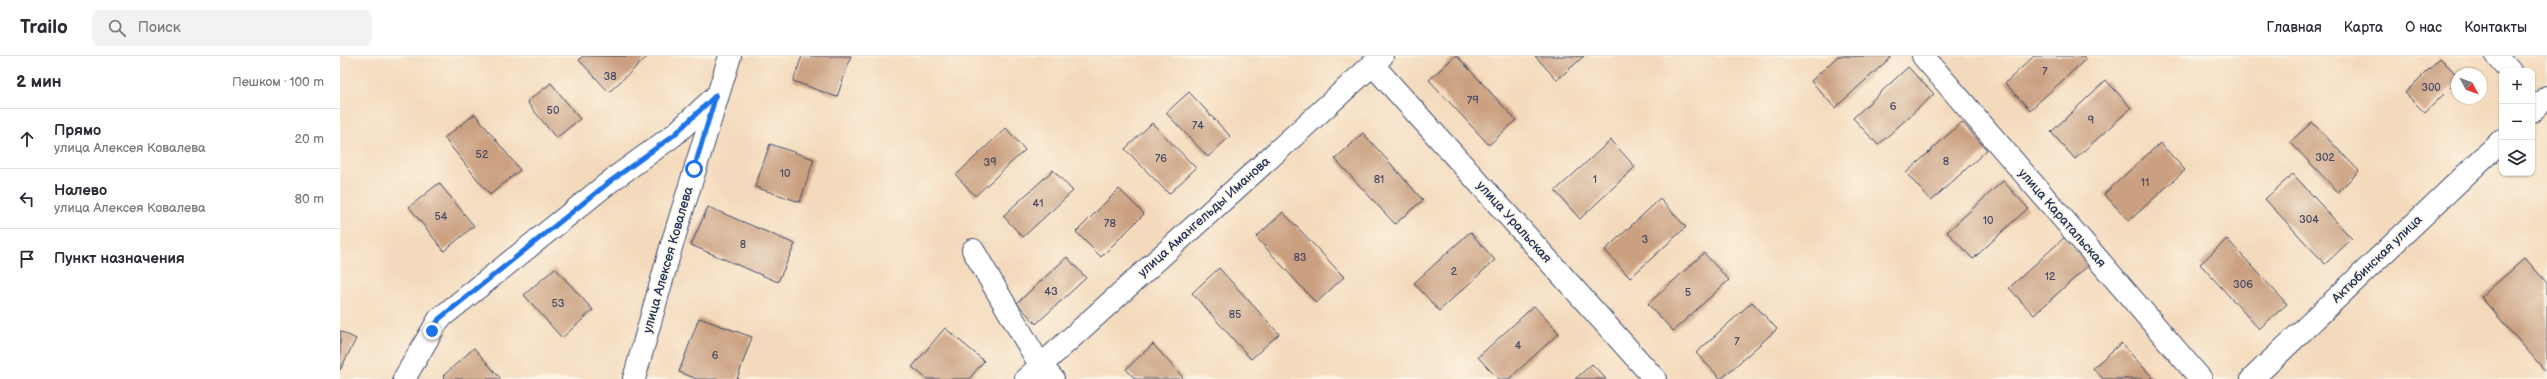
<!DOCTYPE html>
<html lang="ru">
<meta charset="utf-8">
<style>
body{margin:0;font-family:"Balsamiq Sans",sans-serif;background:#f2f2f3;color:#2b2b33}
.controls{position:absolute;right:12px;top:12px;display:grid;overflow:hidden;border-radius:8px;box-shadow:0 1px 3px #0004}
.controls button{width:36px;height:36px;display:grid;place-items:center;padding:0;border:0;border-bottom:1px solid #e1e1e2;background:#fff;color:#2b2b33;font:20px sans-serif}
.compass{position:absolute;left:2111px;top:12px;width:36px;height:36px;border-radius:50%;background:#fff;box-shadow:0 1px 3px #0004;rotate:131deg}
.stop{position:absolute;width:12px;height:12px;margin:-9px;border:3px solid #1a73e8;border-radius:50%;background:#fff}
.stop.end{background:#1a73e8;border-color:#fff;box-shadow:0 1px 4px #0008}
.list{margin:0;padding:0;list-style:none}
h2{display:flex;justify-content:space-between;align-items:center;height:52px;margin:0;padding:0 16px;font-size:17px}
h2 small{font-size:13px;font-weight:400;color:#7c7c81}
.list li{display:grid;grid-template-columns:26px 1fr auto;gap:12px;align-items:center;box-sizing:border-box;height:60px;padding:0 16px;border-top:1px solid #e1e1e2}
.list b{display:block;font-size:15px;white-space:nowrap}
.list p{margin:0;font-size:13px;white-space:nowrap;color:#7c7c81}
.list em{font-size:13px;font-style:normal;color:#7c7c81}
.icon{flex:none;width:22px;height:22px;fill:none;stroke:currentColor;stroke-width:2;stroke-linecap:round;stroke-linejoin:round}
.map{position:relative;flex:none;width:2207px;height:323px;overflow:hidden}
header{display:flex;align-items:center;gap:24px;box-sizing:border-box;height:56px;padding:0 20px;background:#fff;border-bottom:1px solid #e1e1e2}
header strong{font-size:19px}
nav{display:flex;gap:22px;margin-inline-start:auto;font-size:14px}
.search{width:280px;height:36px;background:#f2f2f3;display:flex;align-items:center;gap:10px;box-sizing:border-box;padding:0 14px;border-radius:8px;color:#7c7c81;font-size:15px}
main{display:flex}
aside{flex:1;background:#fff}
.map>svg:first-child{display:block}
.building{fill:#cba081}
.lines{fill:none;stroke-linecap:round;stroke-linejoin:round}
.minor-casing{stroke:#3c496c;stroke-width:24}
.minor{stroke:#fff;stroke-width:22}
.route{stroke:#1a73e8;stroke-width:5}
.labels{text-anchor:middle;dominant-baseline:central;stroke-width:3;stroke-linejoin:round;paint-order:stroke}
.number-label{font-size:11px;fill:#474b67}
.street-label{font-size:13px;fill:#1b2f5e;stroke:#fcf5e5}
</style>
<header>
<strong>Trailo</strong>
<div class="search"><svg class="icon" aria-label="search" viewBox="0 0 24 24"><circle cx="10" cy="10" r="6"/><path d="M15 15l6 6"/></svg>Поиск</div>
<nav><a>Главная</a><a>Карта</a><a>О нас</a><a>Контакты</a></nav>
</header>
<main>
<aside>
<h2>2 мин<small>Пешком · 100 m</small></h2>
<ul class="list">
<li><svg class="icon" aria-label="ahead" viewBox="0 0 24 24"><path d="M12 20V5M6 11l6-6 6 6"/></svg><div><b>Прямо</b><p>улица Алексея Ковалева</p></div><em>20 m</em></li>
<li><svg class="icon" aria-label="left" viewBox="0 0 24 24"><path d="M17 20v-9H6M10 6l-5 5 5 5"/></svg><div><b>Налево</b><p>улица Алексея Ковалева</p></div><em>80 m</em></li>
<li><svg class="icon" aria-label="arrive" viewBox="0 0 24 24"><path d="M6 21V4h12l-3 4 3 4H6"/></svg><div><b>Пункт назначения</b></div></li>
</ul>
</aside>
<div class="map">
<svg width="2207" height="323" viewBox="0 0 2207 323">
<rect width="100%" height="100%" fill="#fcf5e5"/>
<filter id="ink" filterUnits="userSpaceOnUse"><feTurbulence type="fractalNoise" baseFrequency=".025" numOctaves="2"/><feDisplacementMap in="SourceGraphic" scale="8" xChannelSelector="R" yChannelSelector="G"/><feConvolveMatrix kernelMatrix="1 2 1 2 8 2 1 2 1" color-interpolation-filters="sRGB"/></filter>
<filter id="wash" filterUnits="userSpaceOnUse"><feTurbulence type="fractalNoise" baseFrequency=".012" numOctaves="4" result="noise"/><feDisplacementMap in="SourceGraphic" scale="16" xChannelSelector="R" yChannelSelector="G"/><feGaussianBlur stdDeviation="0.9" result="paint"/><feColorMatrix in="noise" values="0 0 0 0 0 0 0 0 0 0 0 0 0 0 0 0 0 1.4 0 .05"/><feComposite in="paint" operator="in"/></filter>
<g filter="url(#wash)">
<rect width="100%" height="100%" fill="#f4dabc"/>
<g id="blocks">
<!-- building -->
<g class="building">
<path d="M243,0H308L269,36L239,4Z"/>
<path d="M462,0H511L497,41L453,25Z"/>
<path d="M1115,0H1117L1176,64L1149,89L1089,24Z"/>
<path d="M1195,0H1244L1217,24Z"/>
<path d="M1498,0H1550L1551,1L1495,52L1471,25Z"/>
<path d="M1694,0H1743L1746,3L1690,54L1665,27Z"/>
<path d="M2100,2L2117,19V25L2085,57L2065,37Z"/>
<path d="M1568,11L1594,38L1538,89L1513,62Z"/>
<path d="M1766,24L1791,52L1735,103L1711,76Z"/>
<path d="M211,27L240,63L216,82L187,46Z"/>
<path d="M849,36L890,80L868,101L826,57Z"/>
<path d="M135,58L180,114L150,139L104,82Z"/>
<path d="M1622,66L1647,94L1591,145L1566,117Z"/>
<path d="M1972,66L2019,115L1998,136L1950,86Z"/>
<path d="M812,67L856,112L829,138L785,93Z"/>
<path d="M666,72L685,94L635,140L616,119Z"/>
<path d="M1023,77L1083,144L1055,168L995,103Z"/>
<path d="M1271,84L1295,111L1240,163L1215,135Z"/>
<path d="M1820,87L1845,114L1789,165L1764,138Z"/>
<path d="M430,88L474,103L460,146L415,131Z"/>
<path d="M713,114L733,135L683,181L663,160Z"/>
<path d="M1953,118L2012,183L1985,208L1925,143Z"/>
<path d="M1663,125L1688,152L1633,203L1607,176Z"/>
<path d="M99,127L134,170L104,195L69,151Z"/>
<path d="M779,133L804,158L761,201L736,176Z"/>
<path d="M1320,143L1346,171L1290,222L1265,194Z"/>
<path d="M368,151L455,188L438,226L351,189Z"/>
<path d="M943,156L1004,221L976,247L916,181Z"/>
<path d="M1130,176L1155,204L1099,255L1074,227Z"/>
<path d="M1725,181L1750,208L1694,259L1669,232Z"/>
<path d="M1887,183L1947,248L1919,273L1860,208Z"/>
<path d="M1364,197L1389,224L1333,275L1308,248Z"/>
<path d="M727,201L746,222L696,268L677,247Z"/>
<path d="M2185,202L2207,227V317L2141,241Z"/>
<path d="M215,212L253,254L222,282L184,239Z"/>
<path d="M879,212L939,278L911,303L852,237Z"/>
<path d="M1412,246L1437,273L1381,323L1356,297Z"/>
<path d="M1194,250L1219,277L1169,323H1158L1138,301Z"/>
<path d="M359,262L412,281L397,323H357L339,316Z"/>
<path d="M605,272L644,305L629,323H587L572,311Z"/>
<path d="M0,275L16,283L0,314Z"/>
<path d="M1781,287L1814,323H1763L1753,312Z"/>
<path d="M813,288L844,323H795L786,313Z"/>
<path d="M134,292L161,323H106L103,320Z"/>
<path d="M1252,308L1266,323H1235Z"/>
</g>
</g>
</g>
<g filter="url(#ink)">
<use href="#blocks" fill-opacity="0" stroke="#3c496c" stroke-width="1"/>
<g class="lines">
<defs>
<g id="minor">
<path d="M1583,0L1861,323"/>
<path d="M2157,0L2170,15"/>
<path d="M1033,9L1315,323"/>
<path d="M2192,55L2207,41"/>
<path d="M633,194L700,309L713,323"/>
<path d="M64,323L99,263L272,124L334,79L377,39"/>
<path d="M294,323L332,188L390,0"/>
<path d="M686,323L1042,0"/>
<path d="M1912,323L2162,84"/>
</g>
</defs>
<!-- minor casing -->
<use href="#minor" class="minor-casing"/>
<!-- minor -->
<use href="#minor" class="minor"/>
</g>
</g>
<g class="lines" filter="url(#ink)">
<!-- route -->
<path class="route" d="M92,275L99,263L272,124L334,79L376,39L354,113"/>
</g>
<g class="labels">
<!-- number labels -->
<g class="number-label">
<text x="1705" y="15">7</text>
<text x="270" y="20">38</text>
<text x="2091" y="31">300</text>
<text x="1133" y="44">79</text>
<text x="1553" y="50">6</text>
<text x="213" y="54">50</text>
<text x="1751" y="64">9</text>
<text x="858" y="69">74</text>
<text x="142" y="98">52</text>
<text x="1985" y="101">302</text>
<text x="821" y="102">76</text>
<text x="1606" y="105">8</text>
<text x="650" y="106">39</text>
<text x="445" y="117">10</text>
<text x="1039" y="123">81</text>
<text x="1255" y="123">1</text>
<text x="1805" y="126">11</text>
<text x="698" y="147">41</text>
<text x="101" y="160">54</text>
<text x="1969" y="163">304</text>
<text x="1648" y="164">10</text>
<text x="770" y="167">78</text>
<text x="1305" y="183">3</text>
<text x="403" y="188">8</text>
<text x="960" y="201">83</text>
<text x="1114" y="215">2</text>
<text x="1710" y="220">12</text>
<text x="1903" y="228">306</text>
<text x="711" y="235">43</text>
<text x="1348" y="236">5</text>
<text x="218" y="247">53</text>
<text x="895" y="258">85</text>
<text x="1397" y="285">7</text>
<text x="1178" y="289">4</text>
<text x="375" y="299">6</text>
</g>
<!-- street labels -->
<g class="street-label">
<text transform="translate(864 161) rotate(-42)">улица Амангельды Иманова</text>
<text transform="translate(1722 162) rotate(49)">улица Каратальская</text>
<text transform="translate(1174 166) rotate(48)">улица Уральская</text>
<text transform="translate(2037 203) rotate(-44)">Актюбинская улица</text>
<text transform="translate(328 204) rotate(-74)">улица Алексея Ковалева</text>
</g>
</g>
</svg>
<div class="controls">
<button>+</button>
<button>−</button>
<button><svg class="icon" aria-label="layers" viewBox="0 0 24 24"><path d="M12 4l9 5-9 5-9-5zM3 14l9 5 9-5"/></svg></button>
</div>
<svg class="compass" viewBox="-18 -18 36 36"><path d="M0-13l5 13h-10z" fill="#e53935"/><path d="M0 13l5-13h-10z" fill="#7c7c81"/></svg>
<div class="stop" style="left:354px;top:113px"></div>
<div class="stop end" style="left:92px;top:275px"></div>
</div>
</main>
